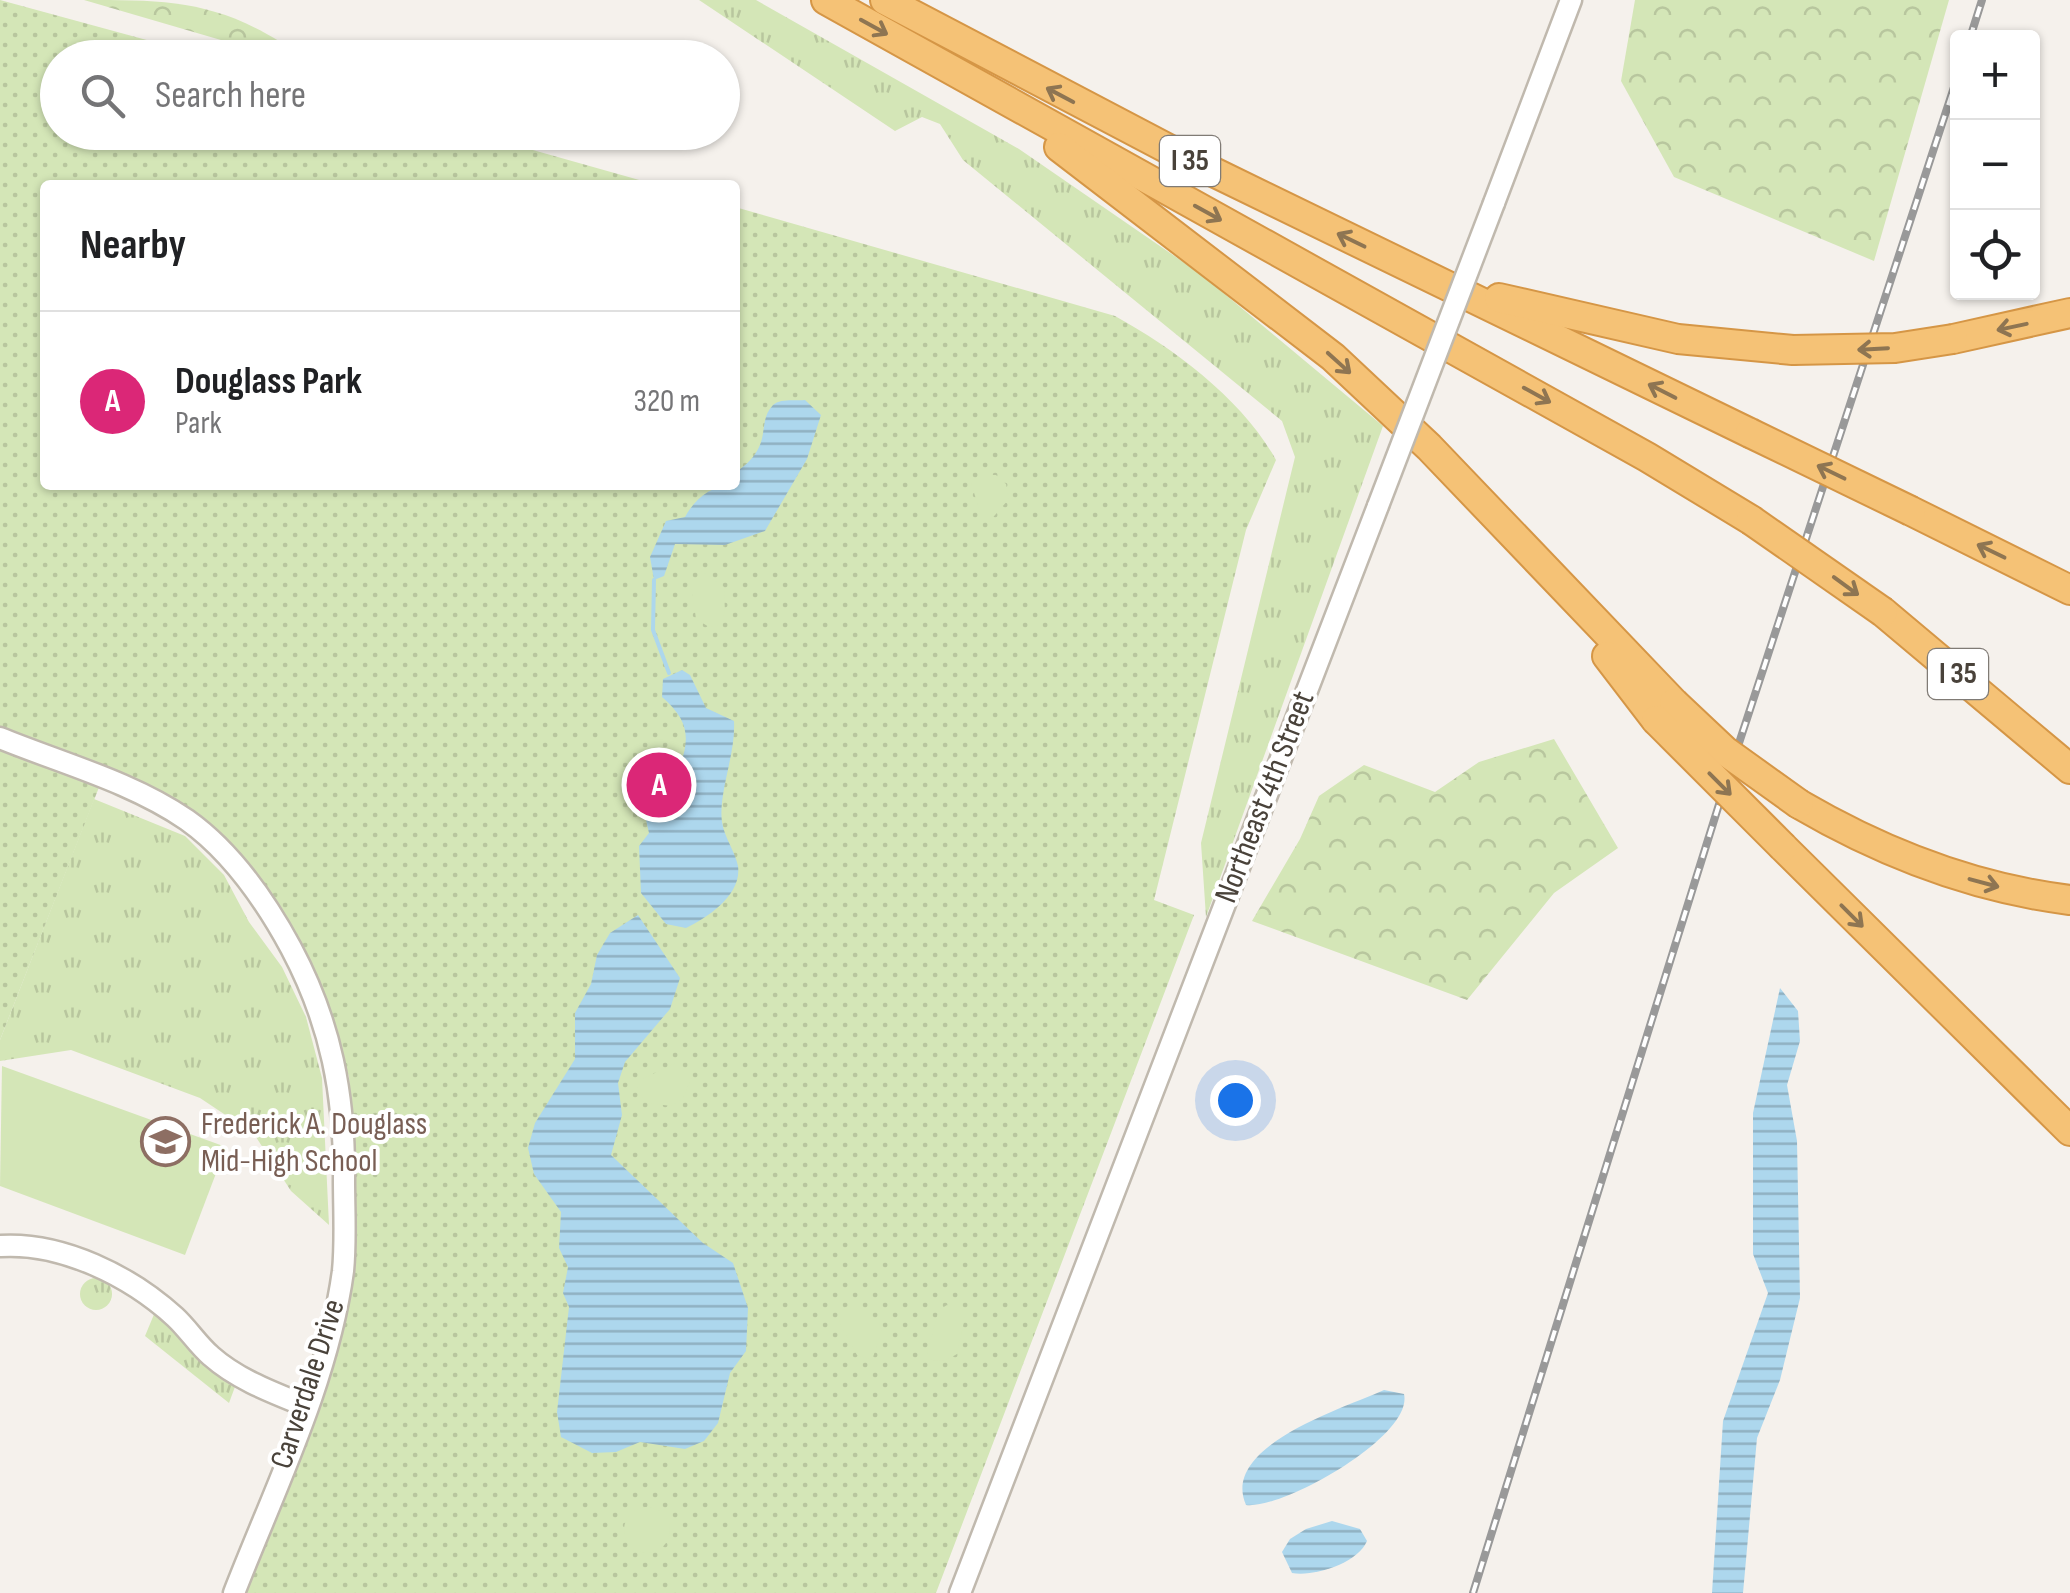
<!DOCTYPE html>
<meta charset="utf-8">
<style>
body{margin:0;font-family:"Sofia Sans Condensed",sans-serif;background:#f2f2f2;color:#202124}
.controls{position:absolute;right:30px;top:30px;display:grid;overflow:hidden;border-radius:10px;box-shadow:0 2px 8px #0004}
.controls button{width:90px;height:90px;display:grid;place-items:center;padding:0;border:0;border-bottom:2px solid #e0e0e0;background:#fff;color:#202124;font:50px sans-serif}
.you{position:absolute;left:1235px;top:1100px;width:35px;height:35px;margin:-25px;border:8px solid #fff;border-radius:50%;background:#1a73e8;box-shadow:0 0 0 15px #1a73e833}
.badge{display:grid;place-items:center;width:65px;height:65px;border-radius:50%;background:#db2777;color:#fff;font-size:32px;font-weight:700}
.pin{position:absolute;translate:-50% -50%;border:5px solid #fff;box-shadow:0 2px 10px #0006}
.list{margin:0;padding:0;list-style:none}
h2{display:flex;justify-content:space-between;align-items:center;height:130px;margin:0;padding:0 40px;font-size:42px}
h2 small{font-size:32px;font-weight:400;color:#757577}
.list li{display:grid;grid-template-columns:65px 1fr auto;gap:30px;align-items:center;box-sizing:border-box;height:180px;padding:0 40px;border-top:2px solid #e0e0e0}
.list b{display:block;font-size:38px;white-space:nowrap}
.list p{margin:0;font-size:32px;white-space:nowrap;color:#757577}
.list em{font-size:32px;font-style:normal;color:#757577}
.icon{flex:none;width:55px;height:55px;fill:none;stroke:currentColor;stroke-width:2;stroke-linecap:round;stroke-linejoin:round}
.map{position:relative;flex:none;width:2070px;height:1593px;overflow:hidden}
.search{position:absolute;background:#fff;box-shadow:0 2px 8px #0004;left:40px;top:40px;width:700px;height:110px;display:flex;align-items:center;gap:25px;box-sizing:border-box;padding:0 35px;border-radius:55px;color:#757577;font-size:38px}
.panel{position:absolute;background:#fff;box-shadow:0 2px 8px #0004;left:40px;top:180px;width:700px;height:310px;border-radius:10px}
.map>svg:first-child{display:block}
.grass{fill:url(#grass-tufts)}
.forest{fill:url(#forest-crowns)}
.park{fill:url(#park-dots)}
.garden{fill:#d4e6b7}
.water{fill:url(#water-rules)}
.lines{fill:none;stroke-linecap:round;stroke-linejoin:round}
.stream{stroke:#add7ed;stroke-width:4}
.tertiary-casing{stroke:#c0b9ae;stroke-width:25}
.motorway-casing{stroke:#d59646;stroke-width:32}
.tertiary{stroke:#fff;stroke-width:20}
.motorway{stroke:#f5c276;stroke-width:28}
.rail-casing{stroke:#999;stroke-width:8}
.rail{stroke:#fff;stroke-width:4;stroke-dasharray:11;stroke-linecap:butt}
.tertiary-bridge-casing{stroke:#c0b9ae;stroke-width:25;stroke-linecap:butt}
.motorway-bridge-casing{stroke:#d59646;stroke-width:32;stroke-linecap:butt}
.tertiary-bridge{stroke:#fff;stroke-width:20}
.motorway-bridge{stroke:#f5c276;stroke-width:28}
.oneway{stroke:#8e7552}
.labels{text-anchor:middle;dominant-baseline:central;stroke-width:8;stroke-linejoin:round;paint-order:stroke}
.shield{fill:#fff;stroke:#807b75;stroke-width:2.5}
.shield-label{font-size:30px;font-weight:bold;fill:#49423a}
.street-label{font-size:32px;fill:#49423a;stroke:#fff}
.education-label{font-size:32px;fill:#785e54;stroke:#fff;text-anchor:start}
</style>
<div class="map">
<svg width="2070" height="1593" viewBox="0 0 2070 1593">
<defs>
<pattern id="grass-tufts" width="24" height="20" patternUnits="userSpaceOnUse" patternTransform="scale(2.5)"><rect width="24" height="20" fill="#d4e6b7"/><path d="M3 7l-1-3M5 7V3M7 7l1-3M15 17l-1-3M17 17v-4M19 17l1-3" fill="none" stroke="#b8c69e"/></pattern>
<pattern id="forest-crowns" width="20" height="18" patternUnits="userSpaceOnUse" patternTransform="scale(2.5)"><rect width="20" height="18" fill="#d4e6b7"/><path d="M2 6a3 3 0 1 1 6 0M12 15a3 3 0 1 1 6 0" fill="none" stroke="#b8c69e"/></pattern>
<pattern id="park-dots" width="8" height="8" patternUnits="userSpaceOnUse" patternTransform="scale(2.5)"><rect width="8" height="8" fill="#d4e6b7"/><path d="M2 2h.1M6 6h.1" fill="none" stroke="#b8c69e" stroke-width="1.8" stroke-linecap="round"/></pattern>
<pattern id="water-rules" width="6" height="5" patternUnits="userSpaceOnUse" patternTransform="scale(2.5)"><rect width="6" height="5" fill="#add7ed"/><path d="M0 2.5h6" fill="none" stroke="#8fb0c1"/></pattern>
</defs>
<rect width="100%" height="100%" fill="#f5f1ec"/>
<!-- grass -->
<g class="grass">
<path d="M699,0H756L1019,149L1202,275L1383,426L1206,917L1201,843L1295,457L1282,421L963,160L940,124L922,117L895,131Z"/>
<path d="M94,799L185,836L224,875L249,922L282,967L306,1017L322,1078L329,1225L291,1191L254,1134L200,1098L71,1050L0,1061V1040Z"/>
<circle cx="96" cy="1294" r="16"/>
<path d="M155,1312L236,1384L229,1403L145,1336Z"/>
</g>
<!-- forest -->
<g class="forest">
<path d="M84,0C163,0 212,0 279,41L276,56Z"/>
<path d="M1635,0H1949L1874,261L1674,177L1621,81Z"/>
<path d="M1554,739L1618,848L1554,893L1467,1000L1252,921L1300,839L1319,796L1364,765L1435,792L1479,762Z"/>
</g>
<!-- park -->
<path class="park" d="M0,0L209,57L58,58V132L472,133L657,185H45V485H735V207L1115,316C1175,349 1243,400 1276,460L1246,530L1154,900L1194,915L936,1593H242L352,1256L355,1156L349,1077L325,998L283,920L220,834L166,798L105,772L0,1040Z"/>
<!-- garden -->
<g class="garden">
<path d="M996,475L1006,484L1009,499L989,522L980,512L971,483L979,475Z"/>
<path d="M702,571L724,587L725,613L717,626L709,627L696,619L691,584Z"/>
<path d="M676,1063L692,1077L683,1098L672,1106L646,1103L637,1088L644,1078Z"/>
<path d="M2,1066L226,1147L185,1255L0,1186Z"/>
<path d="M852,1304L879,1322L882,1331L872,1360L857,1355L839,1322L840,1310Z"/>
<path d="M947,1305L965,1317L957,1354L945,1361L932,1360L927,1353L939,1310Z"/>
<circle cx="647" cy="1530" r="23"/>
</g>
<!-- water -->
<g class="water">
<path d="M805,400L821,415L807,459L765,531L725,545L675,544L664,576L654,580L650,557L666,521L685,517C696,497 712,485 735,485V473C776,445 755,424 773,405C780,398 796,401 805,400Z"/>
<path d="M682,670L690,675L706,708L734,721C736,754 718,793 722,822C724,837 735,851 738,866C742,895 708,917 686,928L666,924L641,893L639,846L649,833L644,811L648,803L668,796C684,754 701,730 662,697L663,679Z"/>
<path d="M638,915L680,978L670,1009L625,1062L618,1083L622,1115L611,1155L703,1243L733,1263L748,1308L746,1351L730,1373L718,1423L704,1441L685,1449L640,1442L616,1452L592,1453L561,1437L557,1412L569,1307L563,1293L568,1267L559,1248L561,1212L534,1174L528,1148L535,1123L575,1059V1013L591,984L597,955L610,933Z"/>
<path d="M1780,988L1798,1011L1800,1041L1787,1085L1797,1141L1800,1298L1780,1380L1757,1438L1743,1593H1712L1723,1421L1768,1293L1753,1254V1113Z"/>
<path d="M1384,1390L1404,1394C1414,1436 1282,1510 1246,1505C1220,1446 1342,1409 1384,1390Z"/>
<path d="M1332,1521L1360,1529L1367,1541C1358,1563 1314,1577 1292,1573L1282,1552L1290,1539L1306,1529Z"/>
</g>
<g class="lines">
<!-- stream -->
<path class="stream" d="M654,580L653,630L669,673"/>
<defs>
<g id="tertiary">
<path d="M1494,203L1571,0"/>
<path d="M0,738C61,763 132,782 187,820C232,852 265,900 291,948C331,1023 345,1096 344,1180C344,1210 346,1242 343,1271C328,1382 274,1490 234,1593"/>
<path d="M0,1246C62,1242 130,1276 175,1317C188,1329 198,1345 211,1356C238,1380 274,1393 306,1406"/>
<path d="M960,1593L1378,506"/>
</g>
<g id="motorway">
<path d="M826,0L1647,457L1751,520"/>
<path d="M885,0L1195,163L1750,433"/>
<path d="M1059,147L1333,357L1429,447L1674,703"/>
<path d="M1499,298L1678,339L1793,350"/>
<path d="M1953,339L2070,313"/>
<path d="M1911,511L2070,590"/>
<path d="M1883,612L2070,769"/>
<path d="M1607,656L1656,720"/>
<path d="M1799,804C1883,853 1973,888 2070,900"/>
<path d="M1783,847L2070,1131"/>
</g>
</defs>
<!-- tertiary casing -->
<use href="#tertiary" class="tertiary-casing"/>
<!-- motorway casing -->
<use href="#motorway" class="motorway-casing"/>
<!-- tertiary -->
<use href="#tertiary" class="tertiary"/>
<!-- motorway -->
<use href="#motorway" class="motorway"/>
<defs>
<g id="rail">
<path d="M1970,38L1982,0"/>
<path d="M1473,1593L1721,798L1958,75"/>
</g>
</defs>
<!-- rail casing -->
<use href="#rail" class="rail-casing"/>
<!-- rail -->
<use href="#rail" class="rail"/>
<defs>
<path id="tertiary-bridge" d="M1378,506L1494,203"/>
<g id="motorway-bridge">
<path d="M1793,350L1895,348L1953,339"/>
<path d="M1750,433L1911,511"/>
<path d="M1751,520L1883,612"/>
<path d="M1674,703L1725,751L1799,804"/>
<path d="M1656,720L1783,847"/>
</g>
</defs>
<!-- tertiary-bridge casing -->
<use href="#tertiary-bridge" class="tertiary-bridge-casing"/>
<!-- motorway-bridge casing -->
<use href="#motorway-bridge" class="motorway-bridge-casing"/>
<!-- tertiary-bridge -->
<use href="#tertiary-bridge" class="tertiary-bridge"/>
<!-- motorway-bridge -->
<use href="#motorway-bridge" class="motorway-bridge"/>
</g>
<!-- one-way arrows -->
<defs><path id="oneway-shaft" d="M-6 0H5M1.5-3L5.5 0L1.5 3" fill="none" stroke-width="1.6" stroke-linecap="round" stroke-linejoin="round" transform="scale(2.5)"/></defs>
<g class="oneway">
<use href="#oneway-shaft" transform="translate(874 27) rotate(29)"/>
<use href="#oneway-shaft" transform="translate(1060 95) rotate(-152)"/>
<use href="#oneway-shaft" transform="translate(1208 213) rotate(29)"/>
<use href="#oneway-shaft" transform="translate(1351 240) rotate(-154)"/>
<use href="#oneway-shaft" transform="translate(2012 327) rotate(168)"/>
<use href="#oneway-shaft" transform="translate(1873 349) rotate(177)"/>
<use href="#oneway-shaft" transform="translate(1339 363) rotate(42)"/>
<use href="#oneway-shaft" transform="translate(1662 391) rotate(-153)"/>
<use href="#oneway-shaft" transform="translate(1537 395) rotate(29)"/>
<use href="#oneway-shaft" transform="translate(1831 472) rotate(-154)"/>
<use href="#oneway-shaft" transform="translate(1991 551) rotate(-154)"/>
<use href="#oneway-shaft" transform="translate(1846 586) rotate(36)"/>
<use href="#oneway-shaft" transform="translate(1720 784) rotate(45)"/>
<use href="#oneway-shaft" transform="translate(1984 883) rotate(15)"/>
<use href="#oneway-shaft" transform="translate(1852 916) rotate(45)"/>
</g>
<!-- icons -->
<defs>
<symbol id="school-ring" viewBox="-11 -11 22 22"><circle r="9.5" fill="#fff" stroke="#8d6e63" stroke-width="1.5"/><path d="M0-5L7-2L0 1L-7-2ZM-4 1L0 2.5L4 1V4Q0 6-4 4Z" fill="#8d6e63"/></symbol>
</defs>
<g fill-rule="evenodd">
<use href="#school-ring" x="138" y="1114" width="55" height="55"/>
</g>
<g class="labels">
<!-- shield labels -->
<g class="shield">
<rect x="1160" y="136" width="60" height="50" rx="8"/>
<rect x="1928" y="649" width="60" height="50" rx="8"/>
</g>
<g class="shield-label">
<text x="1190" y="161">I 35</text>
<text x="1958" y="674">I 35</text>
</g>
<!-- street labels -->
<g class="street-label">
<text transform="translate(1265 797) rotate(-69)">Northeast 4th Street</text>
<text transform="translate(308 1384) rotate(-72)">Carverdale Drive</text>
</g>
<!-- education labels -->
<g class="education-label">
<text x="201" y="1124">Frederick A. Douglass<tspan x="201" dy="37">Mid-High School</tspan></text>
</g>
</g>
</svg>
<div class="controls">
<button>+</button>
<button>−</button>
<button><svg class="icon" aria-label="locate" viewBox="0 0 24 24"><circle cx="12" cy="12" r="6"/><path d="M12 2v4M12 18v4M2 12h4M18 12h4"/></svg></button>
</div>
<div class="you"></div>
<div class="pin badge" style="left:659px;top:785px">A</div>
<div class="search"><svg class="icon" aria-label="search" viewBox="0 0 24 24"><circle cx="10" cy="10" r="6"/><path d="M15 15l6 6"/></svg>Search here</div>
<section class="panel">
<h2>Nearby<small></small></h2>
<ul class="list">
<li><span class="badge">A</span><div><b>Douglass Park</b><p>Park</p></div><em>320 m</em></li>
</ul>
</section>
</div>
